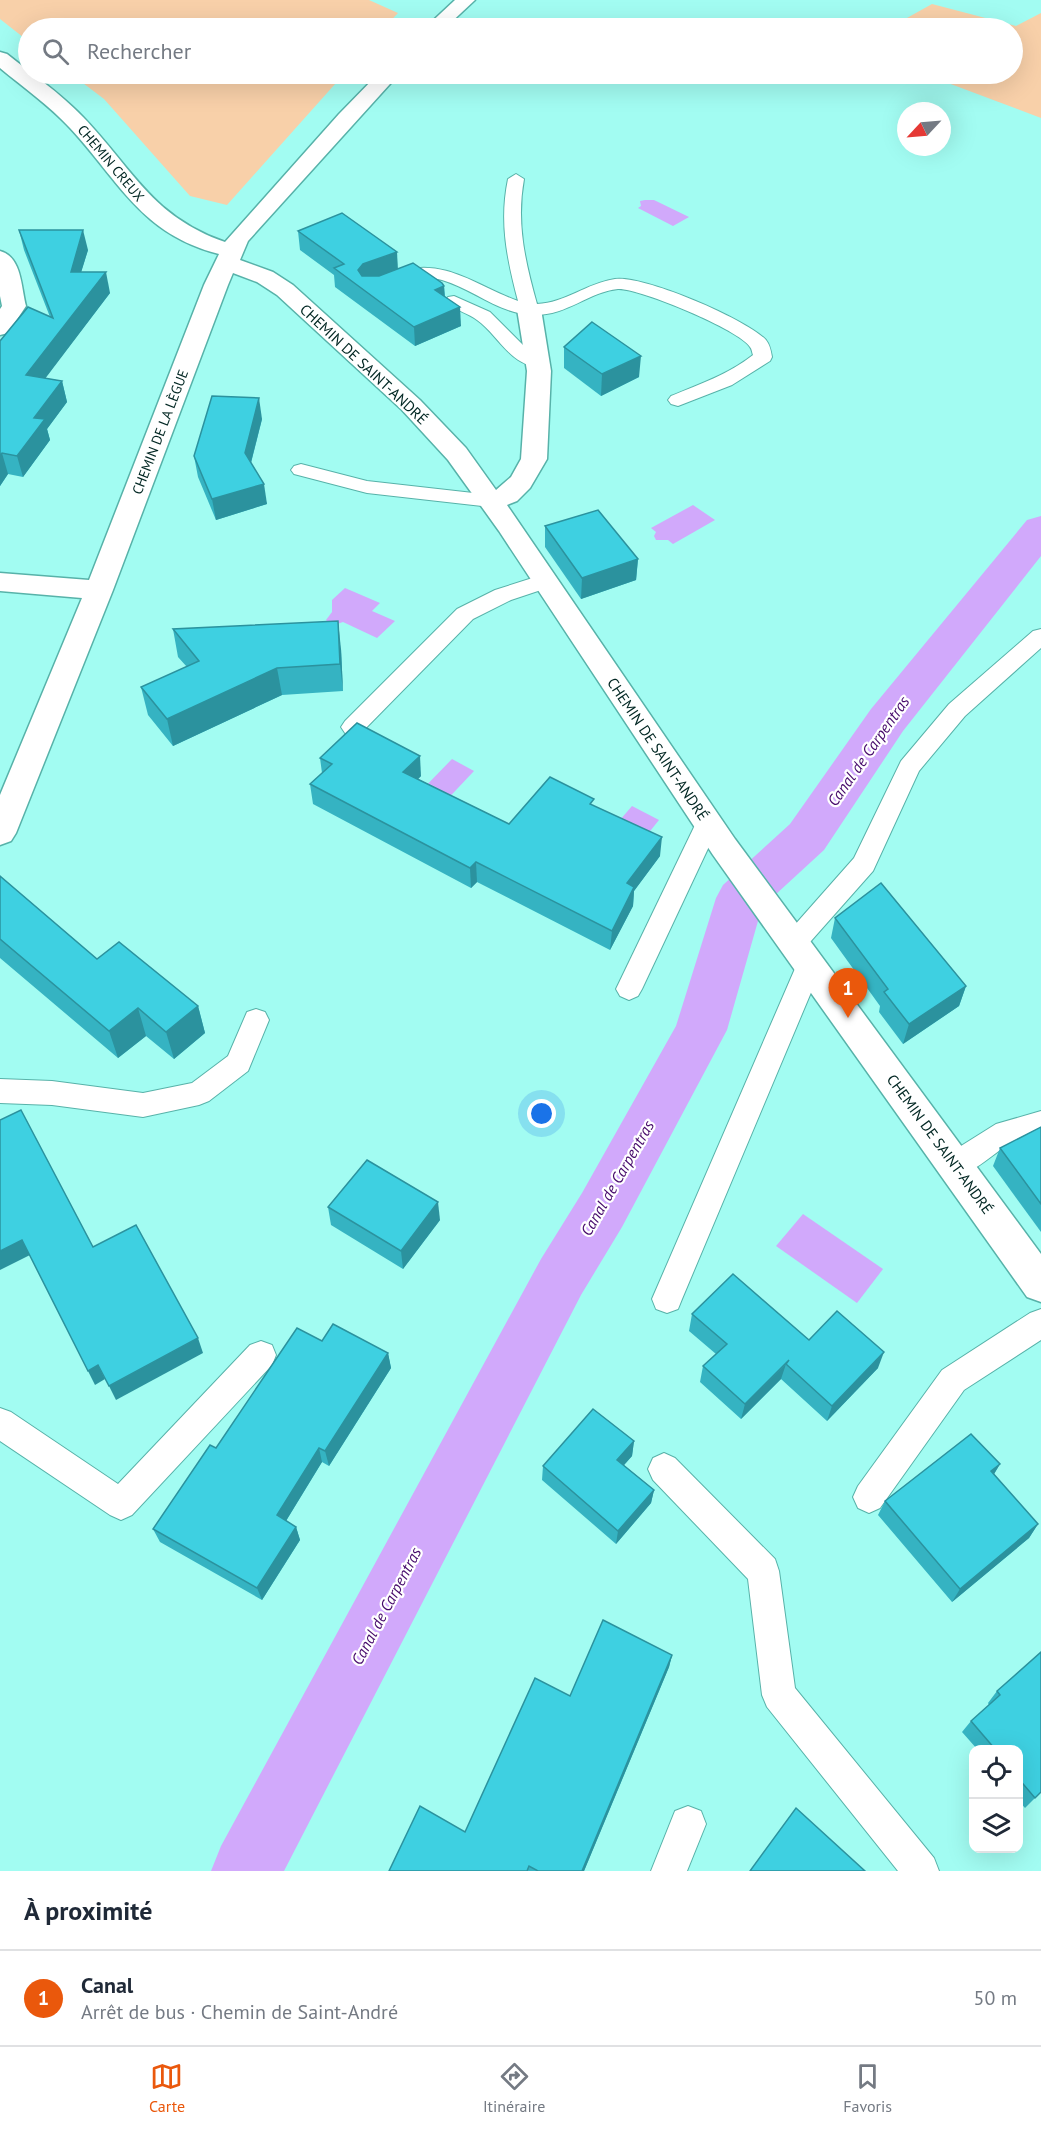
<!DOCTYPE html>
<html lang="fr">
<meta charset="utf-8">
<style>
body{margin:0;font-family:"PT Sans",sans-serif;background:#f2f2f3;color:#1f2937}
.controls{position:absolute;right:18px;bottom:18px;display:grid;overflow:hidden;border-radius:12px;box-shadow:0 6px 24px #0002}
.controls button{width:54px;height:54px;display:grid;place-items:center;padding:0;border:0;border-bottom:2px solid #e0e1e3;background:#fff;color:#1f2937;font:30px sans-serif}
.compass{position:absolute;left:897px;top:102px;width:54px;height:54px;border-radius:50%;background:#fff;box-shadow:0 6px 24px #0002;rotate:244deg}
.you{position:absolute;left:542px;top:1114px;width:21px;height:21px;margin:-15px;border:4px solid #fff;border-radius:50%;background:#1a73e8;box-shadow:0 0 0 9px #1a73e833}
.badge{display:grid;place-items:center;width:39px;height:39px;border-radius:50%;background:#ea580c;color:#fff;font-size:20px;font-weight:700}
.pin{position:absolute;translate:-50% -50px;filter:drop-shadow(0 2px 3px #0008)}
.pin::after{content:'';position:absolute;top:32px;width:21px;height:18px;background:inherit;clip-path:polygon(0 0,100% 0,50% 100%)}
.list{margin:0;padding:0;list-style:none}
h2{display:flex;justify-content:space-between;align-items:center;height:78px;margin:0;padding:0 24px;font-size:26px}
h2 small{font-size:20px;font-weight:400;color:#747a83}
.list li{display:grid;grid-template-columns:39px 1fr auto;gap:18px;align-items:center;box-sizing:border-box;height:96px;padding:0 24px;border-top:2px solid #e0e1e3}
.list b{display:block;font-size:22px;white-space:nowrap}
.list p{margin:0;font-size:20px;white-space:nowrap;color:#747a83}
.list em{font-size:20px;font-style:normal;color:#747a83}
.icon{flex:none;width:33px;height:33px;fill:none;stroke:currentColor;stroke-width:2;stroke-linecap:round;stroke-linejoin:round}
.map{position:relative;flex:none;width:1041px;height:1871px;overflow:hidden}
.search{position:absolute;background:#fff;box-shadow:0 6px 24px #0002;left:18px;right:18px;top:18px;height:66px;display:flex;align-items:center;gap:15px;box-sizing:border-box;padding:0 21px;border-radius:33px;color:#747a83;font-size:22px}
.sheet{height:174px;background:#fff}
nav{display:flex;justify-content:space-around;align-items:center;box-sizing:border-box;height:84px;border-top:2px solid #e0e1e3;background:#fff;font-size:16px;color:#747a83}
nav a{display:grid;justify-items:center;gap:3px}
nav .on{color:#ea580c}
.map>svg:first-child{display:block}
.green{fill:#f8d0a9}
.water{fill:#d1a9fb}
.lines{fill:none;stroke-linecap:round;stroke-linejoin:round}
.canal{fill:#d1a9fb;fill-rule:evenodd}
.lane-casing{stroke:#57b2a9;stroke-width:2}
.street-casing{stroke:#57b2a9;stroke-width:3}
.lane{fill:#fff;fill-rule:evenodd}
.street{fill:#fff;fill-rule:evenodd}
.wall{fill:#35b3c2}
.shaded-wall{fill:#2b929e}
.building{fill:#3ed0e1;stroke:#2b929e;stroke-width:1.5}
.labels{text-anchor:middle;dominant-baseline:central;stroke-width:4.5;stroke-linejoin:round;paint-order:stroke}
.far-street-label{font-size:14px;fill:#002622;stroke:#fff}
.street-label{font-size:15px;fill:#002622;stroke:#fff}
.water-label{font-size:16px;font-style:italic;fill:#460a6b;stroke:#fff}
</style>
<div class="map">
<svg width="1041" height="1871" viewBox="0 0 1041 1871">
<rect width="100%" height="100%" fill="#a2fcf2"/>
<!-- green -->
<g class="green">
<path d="M0,0H369L398,13L384,28H28V41L0,19Z"/>
<path d="M932,4L1016,26L1041,13V118L924,74H1012V28H889Z"/>
<path d="M71,74H344L227,205L190,196L104,99Z"/>
</g>
<!-- water -->
<g class="water">
<path d="M645,200H654L689,217L673,226L638,208L641,206L640,201Z"/>
<path d="M693,505L715,520L673,544L668,540H656L654,536L656,532L651,528Z"/>
<path d="M345,588L380,603L372,611L395,621L377,638L343,622L331,626L326,620L332,612V600Z"/>
<path d="M452,759L474,771L440,807L417,795Z"/>
<path d="M632,806L659,820L626,861L597,847Z"/>
<path d="M803,1214L883,1269L857,1303L776,1246Z"/>
</g>
<g class="lines">
<!-- canal -->
<path class="canal" d="M1041,516V556L903,731L824,850L762,907L727,1030L622,1227L581,1295L284,1871H211L221,1846L541,1259L582,1193L676,1026L716,898L723,885L790,824L871,709L1027,520Z"/>
<defs>
<g id="lane">
<path d="M516,174L524,179C516,223 525,261 537,304C565,303 587,283 615,279C644,275 746,319 766,340C770,345 771,351 772,357L770,361L732,385L678,406L671,404L668,400L671,396C700,384 729,374 753,355C752,353 752,349 750,347C740,330 639,288 618,289C588,292 566,317 531,315C498,313 473,289 442,280C421,274 405,287 389,283L386,279C390,273 396,273 402,271C445,258 479,287 518,301C507,259 499,222 508,179Z"/>
<path d="M454,296L490,312L527,349L545,357L547,361L545,365C514,373 498,334 477,320C469,314 457,310 448,305L445,301L448,297Z"/>
<path d="M301,464L367,481L491,495L498,496L501,501L498,506L491,507L367,493L294,474L291,470L294,466Z"/>
<path d="M545,574L553,576L556,581L553,586L511,600L473,619L361,733L353,735L345,733L341,727L345,721L457,609L495,590Z"/>
<path d="M1041,629V648L965,716L919,771L873,871L803,950L794,953L785,950L781,943L785,936L854,858L901,761L949,704L1033,631Z"/>
<path d="M708,814L717,817L720,823L642,989L638,996L629,1000L620,996L616,989L696,823L699,817Z"/>
<path d="M810,954L819,957L823,964L682,1299L678,1309L667,1313L656,1309L652,1299L797,964L801,957Z"/>
<path d="M256,1009L265,1012L269,1020L248,1071L209,1101L199,1105L143,1117L52,1105L0,1103V1079L52,1081L143,1093L192,1083L228,1056L247,1012Z"/>
<path d="M1041,1111V1135C1032,1137 1021,1138 1013,1142C992,1152 969,1182 945,1174L941,1165L945,1156L996,1124Z"/>
<path d="M1041,1309V1340L964,1390L880,1508L869,1513L858,1508L853,1497L858,1486L942,1370L1030,1313Z"/>
<path d="M261,1341L272,1345L276,1355L272,1365L132,1515L121,1520L110,1515L0,1441V1408L11,1412L118,1484L250,1345Z"/>
<path d="M664,1453L675,1458L775,1559L779,1571L795,1688L934,1858L939,1871H898L767,1707L762,1695L748,1579L653,1480L648,1469L653,1458Z"/>
<path d="M688,1806L701,1811L706,1824L687,1871H651L675,1811Z"/>
</g>
<g id="street">
<path d="M455,0H475L445,28H425Z"/>
<path d="M0,52L7,54C32,74 59,92 83,117C133,169 151,216 225,242L339,114L378,74H399L248,241L240,260L273,272L293,285L420,400L466,448L496,490L511,477L521,459L527,371L517,309L521,304L529,302L537,304L541,309L551,371L547,459L530,488L517,501L507,505L735,839L1041,1254V1302L1027,1297L713,855L499,531L448,460L402,410L277,295L257,282L233,273L228,285L113,590L16,833L11,841L0,845V795L82,598L0,591V573L89,580L204,285L219,254C141,234 120,182 70,128C49,105 24,88 0,68Z"/>
<path d="M0,251C22,257 21,287 26,306L8,333L0,335V309L2,306L0,296Z"/>
</g>
</defs>
<!-- lane casing -->
<use href="#lane" class="lane-casing"/>
<!-- street casing -->
<use href="#street" class="street-casing"/>
<!-- lane -->
<use href="#lane" class="lane"/>
<!-- street -->
<use href="#street" class="street"/>
</g>
<!-- wall -->
<g class="wall">
<path d="M19,230L88,250L81,272L110,293L45,378L62,381L67,402L47,429L50,440L23,477L8,474L0,486V341L50,317L24,250Z"/>
<path d="M298,231L444,286L445,296L461,326L415,346L335,287L334,275L300,250Z"/>
<path d="M564,347L639,377L601,396L564,368Z"/>
<path d="M262,419L251,463L267,504L216,520L198,477L194,456Z"/>
<path d="M545,526L638,559L636,580L581,599L545,547Z"/>
<path d="M173,629L341,649L343,691L282,695L173,746L148,715L141,687L187,667L178,657Z"/>
<path d="M320,758L421,776L418,779L509,824L594,806L660,856L634,891L633,906L610,950L477,882L471,888L313,804L310,784L322,773Z"/>
<path d="M0,876L97,959L198,1006L205,1033L174,1059L146,1036L118,1058L0,958Z"/>
<path d="M835,918L966,986L959,1006L903,1044L879,1012L880,1006L831,938Z"/>
<path d="M1041,1127V1232L993,1166L1000,1148Z"/>
<path d="M328,1207L440,1220L403,1269L331,1225Z"/>
<path d="M692,1314L809,1340L878,1368L827,1421L781,1379L741,1419L700,1382L703,1366L716,1354L689,1331Z"/>
<path d="M322,1341L388,1353L391,1368L329,1466L322,1462L286,1521L296,1527L300,1540L262,1600L160,1542L153,1529L216,1448Z"/>
<path d="M634,1441L632,1456L624,1465L654,1490L651,1503L616,1544L542,1480L543,1466Z"/>
<path d="M1000,1464L994,1474L1038,1524L1029,1538L952,1602L878,1515L885,1501Z"/>
<path d="M1041,1652V1792L1025,1808L1018,1800V1749H977L962,1732L971,1721L989,1705L988,1703L997,1691Z"/>
<path d="M672,1655L669,1667L584,1871H389L465,1832L570,1696Z"/>
</g>
<!-- shaded-wall -->
<g class="shaded-wall">
<path d="M83,230L88,250L75,292L71,272Z"/>
<path d="M397,252L398,270L364,283L358,270L363,264Z"/>
<path d="M106,272L110,293L32,396L26,375Z"/>
<path d="M444,286L445,305L435,290Z"/>
<path d="M460,307L461,326L415,346L414,327Z"/>
<path d="M641,356L639,377L601,396L602,374Z"/>
<path d="M62,381L67,402L47,429L50,440L23,477L17,456L34,418Z"/>
<path d="M259,398L262,419L248,474L245,453Z"/>
<path d="M2,453L8,474L0,486V456Z"/>
<path d="M264,484L267,504L216,520L212,499Z"/>
<path d="M638,559L636,580L581,599L582,578Z"/>
<path d="M338,621L341,649L343,691L340,664Z"/>
<path d="M277,668L282,695L173,746L167,719Z"/>
<path d="M420,756L421,776L405,792L403,772Z"/>
<path d="M662,837L660,856L634,891L633,906L610,950L612,931L627,883Z"/>
<path d="M476,862L477,882L471,888L470,868Z"/>
<path d="M966,986L959,1006L903,1044L909,1024Z"/>
<path d="M198,1006L205,1033L174,1059L166,1032Z"/>
<path d="M138,1008L146,1036L118,1058L109,1031Z"/>
<path d="M438,1202L440,1220L403,1269L401,1251Z"/>
<path d="M22,1240L30,1255L0,1270V1251Z"/>
<path d="M198,1338L203,1353L116,1400L109,1386Z"/>
<path d="M884,1352L878,1368L827,1421L832,1406Z"/>
<path d="M388,1353L391,1368L329,1466L325,1451Z"/>
<path d="M786,1364L781,1379L741,1419L745,1404Z"/>
<path d="M98,1365L105,1379L95,1385L88,1371Z"/>
<path d="M634,1441L632,1456L616,1474L617,1460Z"/>
<path d="M319,1448L322,1462L281,1529L277,1515Z"/>
<path d="M1000,1464L991,1479V1471Z"/>
<path d="M654,1490L651,1503L616,1544L618,1531Z"/>
<path d="M1038,1524L1029,1538L952,1602L960,1589Z"/>
<path d="M296,1527L300,1540L262,1600L257,1588Z"/>
<path d="M672,1655L669,1667L584,1871H582Z"/>
</g>
<!-- building -->
<g class="building">
<path d="M342,213L397,252L363,264L358,270L362,276H379L413,263L442,283L444,286L435,290L460,307L414,327L334,268L344,264L298,231Z"/>
<path d="M19,230H83L71,272H106L26,375L62,381L34,418L45,419L17,456L2,453L0,456V341L28,307L53,318Z"/>
<path d="M592,322L641,356L602,374L564,347Z"/>
<path d="M212,396L259,398L245,453L264,484L212,499L194,456Z"/>
<path d="M598,510L638,559L582,578L545,526Z"/>
<path d="M338,621L340,664L277,668L167,719L141,687L199,661L173,629Z"/>
<path d="M357,723L420,756L403,772L509,824L550,777L594,799L590,804L662,837L627,883L634,887L612,931L476,862L470,868L310,784L332,764L320,758Z"/>
<path d="M0,876L97,959L119,942L198,1006L166,1032L138,1008L109,1031L0,939Z"/>
<path d="M881,883L966,986L909,1024L884,992L888,989L835,918Z"/>
<path d="M21,1110L93,1247L136,1225L198,1338L109,1386L98,1365L88,1371L22,1240L0,1251V1120Z"/>
<path d="M1041,1127V1204L1000,1148Z"/>
<path d="M367,1160L438,1202L401,1251L328,1207Z"/>
<path d="M733,1274L809,1340L837,1311L884,1352L832,1406L786,1364L789,1360L745,1404L703,1366L727,1344L692,1314Z"/>
<path d="M333,1324L388,1353L325,1451L319,1448L277,1515L296,1527L257,1588L153,1529L210,1445L216,1448L297,1328L322,1341Z"/>
<path d="M593,1409L634,1441L617,1460L654,1490L618,1531L543,1466Z"/>
<path d="M971,1434L1000,1464L991,1471L1038,1524L960,1589L885,1501Z"/>
<path d="M603,1620L672,1655L582,1871H538L529,1866L527,1871H389L420,1806L465,1832L535,1678L570,1696Z"/>
<path d="M1041,1652V1792L1035,1798L1018,1778V1749H995L971,1721L1000,1695L997,1691Z"/>
<path d="M796,1808L865,1871H750Z"/>
</g>
<g class="labels">
<!-- far-street labels -->
<g class="far-street-label">
<text transform="translate(111 163) rotate(50)">CHEMIN CREUX</text>
<text transform="translate(160 432) rotate(-69)">CHEMIN DE LA LÈGUE</text>
</g>
<!-- street labels -->
<g class="street-label">
<text transform="translate(364 364) rotate(43)">CHEMIN DE SAINT-ANDRÉ</text>
<text transform="translate(658 749) rotate(56)">CHEMIN DE SAINT-ANDRÉ</text>
<text transform="translate(940 1144) rotate(54)">CHEMIN DE SAINT-ANDRÉ</text>
</g>
<!-- water labels -->
<g class="water-label">
<text transform="translate(868 751) rotate(-55)">Canal de Carpentras</text>
<text transform="translate(617 1178) rotate(-60)">Canal de Carpentras</text>
<text transform="translate(386 1606) rotate(-62)">Canal de Carpentras</text>
</g>
</g>
</svg>
<div class="controls">
<button><svg class="icon" aria-label="locate" viewBox="0 0 24 24"><circle cx="12" cy="12" r="6"/><path d="M12 2v4M12 18v4M2 12h4M18 12h4"/></svg></button>
<button><svg class="icon" aria-label="layers" viewBox="0 0 24 24"><path d="M12 4l9 5-9 5-9-5zM3 14l9 5 9-5"/></svg></button>
</div>
<svg class="compass" viewBox="-18 -18 36 36"><path d="M0-13l5 13h-10z" fill="#e53935"/><path d="M0 13l5-13h-10z" fill="#747a83"/></svg>
<div class="you"></div>
<div class="pin badge" style="left:848px;top:1018px">1</div>
<div class="search"><svg class="icon" aria-label="search" viewBox="0 0 24 24"><circle cx="10" cy="10" r="6"/><path d="M15 15l6 6"/></svg>Rechercher</div>
</div>
<section class="sheet">
<h2>À proximité<small></small></h2>
<ul class="list">
<li><span class="badge">1</span><div><b>Canal</b><p>Arrêt de bus · Chemin de Saint-André</p></div><em>50 m</em></li>
</ul>
</section>
<nav>
<a class="on"><svg class="icon" aria-label="map" viewBox="0 0 24 24"><path d="M3 6l6-2 6 2 6-2v14l-6 2-6-2-6 2zM9 4v14M15 6v14"/></svg>Carte</a>
<a><svg class="icon" aria-label="directions" viewBox="0 0 24 24"><path d="M12 3l9 9-9 9-9-9zM9 14v-3h6M13 9l2 2-2 2"/></svg>Itinéraire</a>
<a><svg class="icon" aria-label="saved" viewBox="0 0 24 24"><path d="M7 4h10v16l-5-4-5 4z"/></svg>Favoris</a>
</nav>
